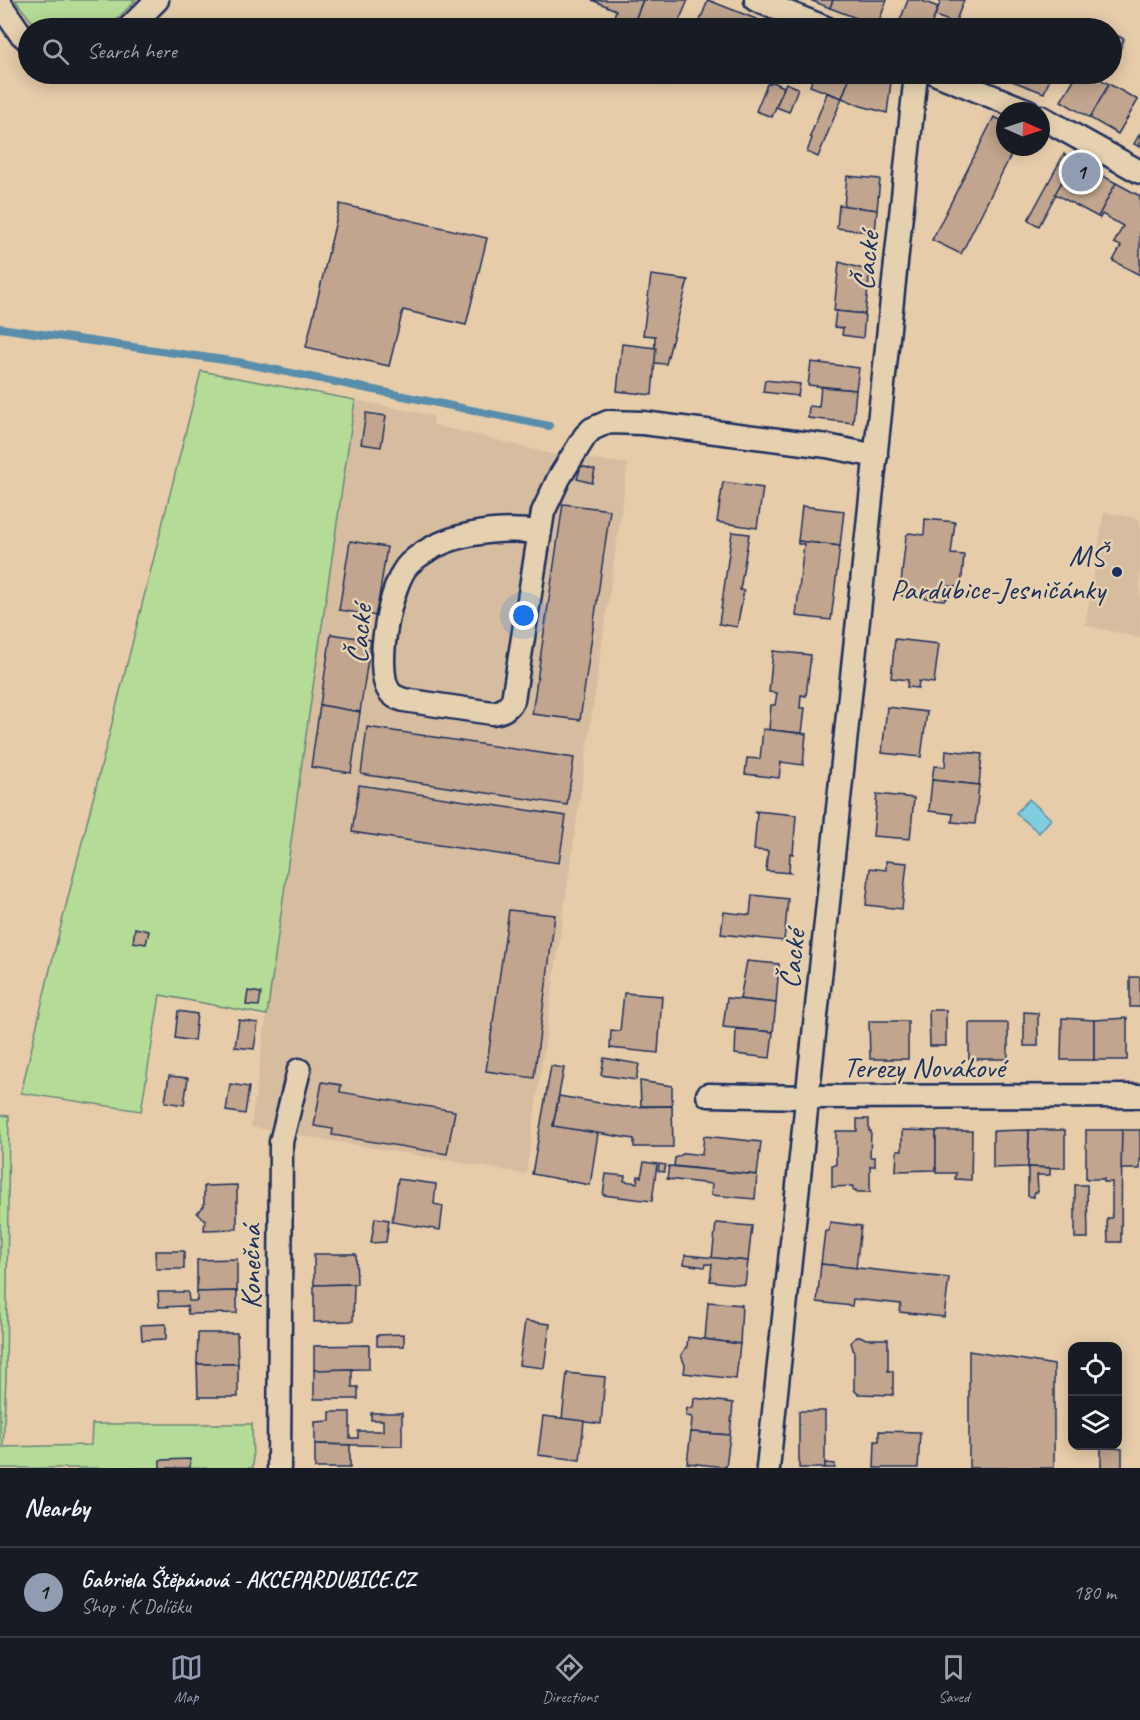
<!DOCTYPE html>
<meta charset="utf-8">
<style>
body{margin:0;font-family:Caveat,sans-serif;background:#20242c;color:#f1f3f6}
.controls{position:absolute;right:18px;bottom:18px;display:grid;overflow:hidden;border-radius:12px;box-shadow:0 3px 15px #0003}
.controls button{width:54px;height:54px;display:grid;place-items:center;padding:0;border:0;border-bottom:2px solid #363941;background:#171b24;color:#f1f3f6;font:30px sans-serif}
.compass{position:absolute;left:996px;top:102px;width:54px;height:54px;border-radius:50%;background:#171b24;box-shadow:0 3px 15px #0003;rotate:93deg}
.you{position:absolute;left:524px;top:616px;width:21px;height:21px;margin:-15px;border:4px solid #fff;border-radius:50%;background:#1a73e8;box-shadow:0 0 0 9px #1a73e833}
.badge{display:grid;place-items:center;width:39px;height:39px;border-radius:50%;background:#919bb2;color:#111;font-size:20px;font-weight:700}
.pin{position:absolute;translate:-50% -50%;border:3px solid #fff;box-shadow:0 2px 6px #0006}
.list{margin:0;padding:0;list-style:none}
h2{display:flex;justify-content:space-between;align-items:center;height:78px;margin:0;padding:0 24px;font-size:26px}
h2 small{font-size:20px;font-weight:400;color:#9ea1a6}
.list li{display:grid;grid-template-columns:39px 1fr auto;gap:18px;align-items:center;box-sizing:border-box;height:90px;padding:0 24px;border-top:2px solid #363941}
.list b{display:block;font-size:22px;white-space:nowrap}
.list p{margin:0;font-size:20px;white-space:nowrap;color:#9ea1a6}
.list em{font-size:20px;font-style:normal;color:#9ea1a6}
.icon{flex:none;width:33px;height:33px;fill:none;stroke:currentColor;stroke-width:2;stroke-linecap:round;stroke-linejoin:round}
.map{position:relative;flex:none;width:1140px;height:1468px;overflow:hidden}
.search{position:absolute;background:#171b24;box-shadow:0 3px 15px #0003;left:18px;right:18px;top:18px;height:66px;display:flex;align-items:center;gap:15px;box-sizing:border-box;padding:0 21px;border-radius:33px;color:#9ea1a6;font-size:22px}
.sheet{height:168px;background:#171b24}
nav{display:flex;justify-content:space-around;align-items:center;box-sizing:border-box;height:84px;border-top:2px solid #363941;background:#171b24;font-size:16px;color:#9ea1a6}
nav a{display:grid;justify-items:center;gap:3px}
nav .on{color:#919bb2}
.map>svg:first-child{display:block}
.built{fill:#d7bda0}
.green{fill:#b5dc97;stroke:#68867a;stroke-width:1.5}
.water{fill:#80cddf;stroke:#588eab;stroke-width:1.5}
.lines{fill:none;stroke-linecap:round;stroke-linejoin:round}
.stream{stroke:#588eab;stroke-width:8}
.building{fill:#c1a58e;stroke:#1b2f5e;stroke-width:1.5}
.minor-casing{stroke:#1b2f5e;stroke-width:27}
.minor{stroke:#e5d1af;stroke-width:22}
.poi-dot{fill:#1b2f5e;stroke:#e5d1af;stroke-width:2}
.labels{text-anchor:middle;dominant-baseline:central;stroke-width:5;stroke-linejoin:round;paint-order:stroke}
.street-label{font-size:30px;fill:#1b2f5e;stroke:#e5d1af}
.poi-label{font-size:30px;fill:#1b2f5e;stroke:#e5d1af;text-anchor:end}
</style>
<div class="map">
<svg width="1140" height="1468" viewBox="0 0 1140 1468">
<rect width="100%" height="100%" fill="#e6cca9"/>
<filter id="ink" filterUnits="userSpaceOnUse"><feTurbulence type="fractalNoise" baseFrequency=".0167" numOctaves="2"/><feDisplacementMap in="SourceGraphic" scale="12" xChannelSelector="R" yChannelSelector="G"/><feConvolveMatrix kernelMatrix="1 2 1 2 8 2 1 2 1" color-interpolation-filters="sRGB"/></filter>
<g filter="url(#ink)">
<!-- built -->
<g class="built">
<path d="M355,400L434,416L433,425L474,434L550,454L628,464L526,1174L251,1127L301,769Z"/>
<path d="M1104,512L1140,519V638L1085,625Z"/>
</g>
<!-- green -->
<g class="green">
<path d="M15,0H136L108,28H37Z"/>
<path d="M201,371L355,400L301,769L267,1015L160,995L141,1111L21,1093L51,965Z"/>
<path d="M0,1115L9,1116L6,1377L3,1447L91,1445L92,1424H252L253,1468H0Z"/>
</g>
<!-- water -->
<path class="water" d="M1029,799L1051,819L1039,833L1016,813Z"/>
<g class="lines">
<!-- stream -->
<path class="stream" d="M0,328L238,362L549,426"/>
</g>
<!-- building -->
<g class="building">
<path d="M592,0H643L633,25L614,17L616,10Z"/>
<path d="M643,0H688L676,28H662L636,18Z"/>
<path d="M708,0L756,19L752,28H697Z"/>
<path d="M810,0H833L830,8Z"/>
<path d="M833,0H887L877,26L830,8Z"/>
<path d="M908,0H920L938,7L930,28H897Z"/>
<path d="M941,0H964L955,23L935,16Z"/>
<path d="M636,18L641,20L638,28H632Z"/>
<path d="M756,19L779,28H752Z"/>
<path d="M1118,36L1124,39L1112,71V46L1114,39L1118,40Z"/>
<path d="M537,74H552L550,79Z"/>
<path d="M654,74H669L664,85L651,80Z"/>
<path d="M814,74H851L842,98L810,86Z"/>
<path d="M851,74H892L887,113L861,106L842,98Z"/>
<path d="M995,74H1018L1015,82Z"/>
<path d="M1018,74H1052L1044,93L1015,82Z"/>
<path d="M1077,74H1091L1109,84L1090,118L1061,101Z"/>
<path d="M773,82L784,87L772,117L756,111L767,84Z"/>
<path d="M786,83L798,88L789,112L776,107Z"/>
<path d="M1109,84L1138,100L1118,134L1090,118Z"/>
<path d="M827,93L842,98L818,157L807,152L812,138L810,137Z"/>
<path d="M994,117L1005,122V147H1015L961,254L932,240Z"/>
<path d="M1140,133V147L1134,144Z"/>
<path d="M1064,154L1074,160L1039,226L1028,220Z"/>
<path d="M1074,160L1116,183L1098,217L1055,194Z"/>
<path d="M847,176L880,179L877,210L844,206Z"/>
<path d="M1116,183L1140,196V275L1113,261L1121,246L1114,243L1123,226L1102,214L1100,218L1098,217Z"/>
<path d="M340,204L487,238L466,325L403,310L389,366L306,347Z"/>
<path d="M839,205L877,210L875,233L837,228Z"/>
<path d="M839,262L870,271L865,314L834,311Z"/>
<path d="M651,275L688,280L666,364L654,363L655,336L643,335Z"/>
<path d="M836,311L865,314L863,338L842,335L843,328L834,327Z"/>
<path d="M622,344L656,348L652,395L617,391Z"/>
<path d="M811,362L859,368L856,390L808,385Z"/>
<path d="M765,380L800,384L798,396L763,392Z"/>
<path d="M821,387L856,390L853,423L808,418L809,406L819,407Z"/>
<path d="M366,413L386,416L381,447L361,444Z"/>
<path d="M581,466L595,470L592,483L577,479Z"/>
<path d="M723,482L763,488L757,528L717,522Z"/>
<path d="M563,504L610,510L580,720L532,714Z"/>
<path d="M802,506L844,511L840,546L798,541Z"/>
<path d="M925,519L955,522L951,554L964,555L961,587L948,586L947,598L944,600L902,596L900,592L906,536L909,533L924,535Z"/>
<path d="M732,532L749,534L740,590L744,591L737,627L719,624Z"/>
<path d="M350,541L387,547L376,616L339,610Z"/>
<path d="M798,541L840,546L831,620L796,616L804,544H798Z"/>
<path d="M331,634L371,640L360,712L320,705Z"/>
<path d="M895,639L939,644L934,683L919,681L918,688L907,687L908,680L891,678Z"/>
<path d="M773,651L811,655L806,696L801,695L800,708H805L802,733L769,730L771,705H775L777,693L769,692Z"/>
<path d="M320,705L360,712L351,773L311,767Z"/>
<path d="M887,707L927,712L921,757L882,753Z"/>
<path d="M367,727L574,758L567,805L361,774Z"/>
<path d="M763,729L806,734L803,765L781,762L779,778L745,774L747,758L760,759Z"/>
<path d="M946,750L982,754L979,785L932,780L934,766L945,767Z"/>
<path d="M932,780L979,785L975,824L952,822L953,814L929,811Z"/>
<path d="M359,785L566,816L559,863L352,832Z"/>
<path d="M877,794L914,798L910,839L873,836Z"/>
<path d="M754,811L796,815L793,854L790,853L789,872L792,873L766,871L768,851L754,850L757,813Z"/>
<path d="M886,861L907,863L902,909L866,905L870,868L886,870Z"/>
<path d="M752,895L788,899L784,941L721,934L724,912L750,915Z"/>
<path d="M509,910L555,915L534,1078L486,1071Z"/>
<path d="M135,928L149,931L146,944L133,942Z"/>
<path d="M747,961L779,964L776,1003L740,999Z"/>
<rect x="1130" y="977" width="10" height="30"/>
<path d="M248,991L261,993L259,1006L246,1005Z"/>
<path d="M624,993L662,996L658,1053L610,1048L611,1030L620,1031Z"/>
<path d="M727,998L776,1003L773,1032L723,1027Z"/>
<path d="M929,1010H946V1046H930Z"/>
<path d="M178,1011L197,1014L194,1041L175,1038Z"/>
<path d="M1024,1012L1038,1013V1046H1024Z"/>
<path d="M1062,1018L1094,1020V1060H1061Z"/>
<path d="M1127,1018V1060H1094V1020Z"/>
<path d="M239,1020L258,1023L254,1049L235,1047Z"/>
<path d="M869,1021H908V1059H870Z"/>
<rect x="969" y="1023" width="39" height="36"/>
<path d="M736,1029L773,1032L770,1058L735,1054Z"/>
<path d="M604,1058L639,1064L636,1080L601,1075Z"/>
<path d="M551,1066L564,1068L553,1126L598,1133L590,1185L532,1174Z"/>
<path d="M169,1076L188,1078L184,1105L165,1102Z"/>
<path d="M640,1081L672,1086V1106H641Z"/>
<path d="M322,1082L341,1085L340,1092L455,1111L447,1154L332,1135L333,1129L314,1126Z"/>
<path d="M230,1084L249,1087L245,1114L226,1111Z"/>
<path d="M559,1096L623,1107L672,1106L673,1147H634V1139L553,1126Z"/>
<path d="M857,1119H869V1131H871L870,1157H875V1166H870V1192H856V1190H853V1186L832,1187V1165H836V1131H857Z"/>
<path d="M902,1130L936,1131V1170L896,1171L897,1150H902Z"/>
<path d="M1029,1130H1065V1168L1028,1167Z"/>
<path d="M1029,1130L1028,1167L993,1168V1131Z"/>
<path d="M1086,1130H1122L1121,1242H1108L1107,1218H1112V1182H1104V1179H1086Z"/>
<path d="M1122,1130H1140V1169H1121Z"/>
<path d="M936,1131H972L971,1180L955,1179L956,1173H936Z"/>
<path d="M704,1136L761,1142L757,1175L674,1166L675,1158L685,1153L702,1155Z"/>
<path d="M644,1162L657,1164L652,1201L603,1195L606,1174L625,1176L624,1181L637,1183L638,1176L641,1177Z"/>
<path d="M659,1164L666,1165L664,1172L658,1171Z"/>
<path d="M669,1166L757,1175L755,1199L711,1195L712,1184L667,1179Z"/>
<path d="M1028,1167L1050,1168V1175H1037L1038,1192L1034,1193V1197L1028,1196Z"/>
<path d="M398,1179L436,1184L434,1204L443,1206L440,1230L392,1222Z"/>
<path d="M237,1185V1229L204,1230L205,1220L197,1213L204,1206V1186Z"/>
<path d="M1075,1185H1087L1088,1238H1075Z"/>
<path d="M375,1218L389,1220L386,1242L371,1243Z"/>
<path d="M830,1222L861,1226L856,1268L821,1264L825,1231H829Z"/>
<path d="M716,1223L752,1226L748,1261L712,1258Z"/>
<path d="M155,1251H184V1269H156Z"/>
<path d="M314,1254H356L357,1284L314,1285Z"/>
<path d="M685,1255L748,1261L745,1285L710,1281L712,1264H706L705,1267L684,1264Z"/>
<path d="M237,1259V1291L197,1292V1260Z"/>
<path d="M821,1264L949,1278L944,1317L900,1312L901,1304L853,1299L852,1306L817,1302Z"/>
<path d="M354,1284L353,1321L314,1322V1285Z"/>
<path d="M237,1291V1313L188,1314L187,1306L159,1307L158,1292H188L189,1301H197V1292Z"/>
<path d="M708,1302L742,1305L740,1344L705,1339Z"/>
<path d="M525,1321L550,1324L544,1368L519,1365Z"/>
<path d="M166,1324V1339L142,1340L141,1325Z"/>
<path d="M198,1333H237L238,1364H197Z"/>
<path d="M404,1334V1346H377V1335Z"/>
<path d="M860,1336L866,1339H888V1371H893V1395L858,1394L854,1390V1353L851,1342L855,1338Z"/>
<path d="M688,1337L740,1344L736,1379L684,1373L685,1365L681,1355L687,1346Z"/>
<path d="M369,1345V1369L314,1370V1346Z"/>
<path d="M969,1351L1054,1365V1468H969Z"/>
<path d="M197,1364H238V1397H198Z"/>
<path d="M352,1369V1387H358V1399H314V1370Z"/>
<path d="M567,1373L605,1377L601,1424L562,1419Z"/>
<path d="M694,1398L733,1403L730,1435L691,1432L692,1417L686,1416L687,1408H693Z"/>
<rect x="799" y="1411" width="26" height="57"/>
<path d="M330,1412H350V1438H358V1431H383V1420H371V1413H402V1446L315,1444V1422L330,1421Z"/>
<path d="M543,1416L584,1421L580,1460L538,1455Z"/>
<path d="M879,1431L920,1432L918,1468H874L875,1441H879Z"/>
<path d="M691,1432L730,1435L726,1467L687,1463Z"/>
<path d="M315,1444L350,1445V1468H315Z"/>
<path d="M1104,1447L1122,1449V1468H1101V1449Z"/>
<path d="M190,1459V1468H160V1460Z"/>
<path d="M825,1463L835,1464V1468H825Z"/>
</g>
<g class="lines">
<defs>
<g id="minor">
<path d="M756,0L826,28"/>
<path d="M0,4L20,33L28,40"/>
<path d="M129,28L157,0"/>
<path d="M937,74L1028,111"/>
<path d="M1041,117L1140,172"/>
<path d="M539,532C496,527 442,533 409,564C390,582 374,669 389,691C393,697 398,698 404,700L492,713C502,712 507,709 513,700L543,512L559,478L585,436L592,429L608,422L643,423L827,446L876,456"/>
<path d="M708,1095L807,1097L1140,1096"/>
<path d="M279,1468L281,1142L299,1070"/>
<path d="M768,1468L916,74"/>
</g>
</defs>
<!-- minor casing -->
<use href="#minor" class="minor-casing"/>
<!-- minor -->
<use href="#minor" class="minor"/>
</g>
</g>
<!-- markers -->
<circle class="poi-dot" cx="1117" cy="572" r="6"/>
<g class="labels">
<!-- street labels -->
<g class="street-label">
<text transform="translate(866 261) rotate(-84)">Čacké</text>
<text transform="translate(359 634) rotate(-85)">Čacké</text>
<text transform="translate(792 959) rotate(-84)">Čacké</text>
<text x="924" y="1067">Terezy Novákové</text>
<text transform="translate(250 1267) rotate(-90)">Konečná</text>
</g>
<!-- poi labels -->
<g class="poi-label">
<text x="1105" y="555">MŠ<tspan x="1105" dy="34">Pardubice-Jesničánky</tspan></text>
</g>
</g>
</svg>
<div class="controls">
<button><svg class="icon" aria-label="locate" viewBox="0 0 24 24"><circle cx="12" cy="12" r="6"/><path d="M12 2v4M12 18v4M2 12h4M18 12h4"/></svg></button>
<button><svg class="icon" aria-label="layers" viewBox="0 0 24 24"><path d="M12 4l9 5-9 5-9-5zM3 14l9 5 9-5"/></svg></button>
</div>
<svg class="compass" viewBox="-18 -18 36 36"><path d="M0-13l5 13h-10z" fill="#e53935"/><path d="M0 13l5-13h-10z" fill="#9ea1a6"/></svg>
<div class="you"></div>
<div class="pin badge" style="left:1081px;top:172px">1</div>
<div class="search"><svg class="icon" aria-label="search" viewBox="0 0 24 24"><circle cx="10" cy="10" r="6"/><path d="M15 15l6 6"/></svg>Search here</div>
</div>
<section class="sheet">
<h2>Nearby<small></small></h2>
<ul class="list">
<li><span class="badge">1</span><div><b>Gabriela Štěpánová - AKCEPARDUBICE.CZ</b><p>Shop · K Dolíčku</p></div><em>180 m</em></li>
</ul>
</section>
<nav>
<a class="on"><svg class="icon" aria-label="map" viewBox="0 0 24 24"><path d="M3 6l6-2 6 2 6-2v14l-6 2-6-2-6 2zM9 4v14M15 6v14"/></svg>Map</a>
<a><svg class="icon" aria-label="directions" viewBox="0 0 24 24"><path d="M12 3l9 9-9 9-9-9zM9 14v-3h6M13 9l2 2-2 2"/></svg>Directions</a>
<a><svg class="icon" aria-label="saved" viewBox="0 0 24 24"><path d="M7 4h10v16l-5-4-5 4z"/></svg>Saved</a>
</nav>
